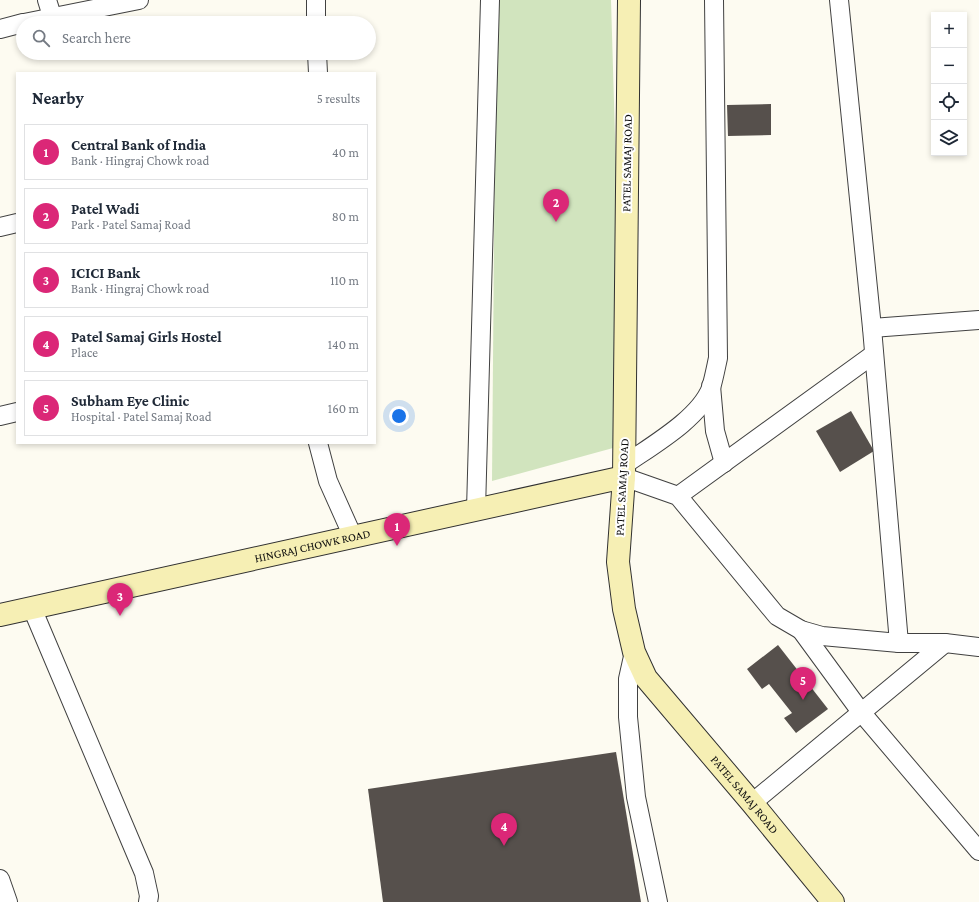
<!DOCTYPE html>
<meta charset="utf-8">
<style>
body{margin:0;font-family:"Crimson Pro",serif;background:#f2f2f3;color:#1f2937}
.controls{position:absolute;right:12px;top:12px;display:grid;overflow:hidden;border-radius:0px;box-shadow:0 2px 6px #0003}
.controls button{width:36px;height:36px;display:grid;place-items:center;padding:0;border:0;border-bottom:1px solid #e0e1e3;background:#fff;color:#1f2937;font:20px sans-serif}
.you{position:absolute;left:399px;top:416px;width:14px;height:14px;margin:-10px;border:3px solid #fff;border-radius:50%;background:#1a73e8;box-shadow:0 0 0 6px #1a73e833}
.badge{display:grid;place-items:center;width:26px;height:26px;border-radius:50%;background:#db2777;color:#fff;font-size:13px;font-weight:700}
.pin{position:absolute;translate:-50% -33px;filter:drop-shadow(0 1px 2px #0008)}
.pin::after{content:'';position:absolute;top:21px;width:14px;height:12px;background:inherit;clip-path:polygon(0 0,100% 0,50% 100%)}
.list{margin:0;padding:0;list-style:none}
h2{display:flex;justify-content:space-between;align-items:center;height:52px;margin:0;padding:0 16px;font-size:17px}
h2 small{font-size:13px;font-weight:400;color:#747a83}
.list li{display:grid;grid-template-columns:26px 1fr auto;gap:12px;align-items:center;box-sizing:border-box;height:56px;margin:0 8px 8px;padding:0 8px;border:1px solid #e0e1e3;border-radius:0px}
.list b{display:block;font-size:15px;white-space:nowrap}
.list p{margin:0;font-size:13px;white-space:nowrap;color:#747a83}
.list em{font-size:13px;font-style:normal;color:#747a83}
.icon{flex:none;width:22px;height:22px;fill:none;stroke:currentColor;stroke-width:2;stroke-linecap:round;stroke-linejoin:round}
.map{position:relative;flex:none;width:979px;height:902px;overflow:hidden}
.search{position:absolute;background:#fff;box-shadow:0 2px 6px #0003;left:16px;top:16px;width:360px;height:44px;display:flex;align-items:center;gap:10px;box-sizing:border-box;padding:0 14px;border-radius:22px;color:#747a83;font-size:15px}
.panel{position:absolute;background:#fff;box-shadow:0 2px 6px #0003;left:16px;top:72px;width:360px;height:372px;border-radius:0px}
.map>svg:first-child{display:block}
.green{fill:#d1e4be}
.building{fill:#56504c}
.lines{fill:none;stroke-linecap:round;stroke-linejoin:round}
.street-casing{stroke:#414141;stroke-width:20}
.secondary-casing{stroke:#303030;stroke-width:24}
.street{stroke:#fff;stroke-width:18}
.secondary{stroke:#f6efb4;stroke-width:22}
.labels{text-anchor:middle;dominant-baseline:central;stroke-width:4;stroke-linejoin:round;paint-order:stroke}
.street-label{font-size:12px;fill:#0e0e0e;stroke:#fff}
</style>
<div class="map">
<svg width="979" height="902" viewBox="0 0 979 902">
<rect width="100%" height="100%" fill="#fdfbf1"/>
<!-- green -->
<path class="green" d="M496,0H611L624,445L492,481Z"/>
<!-- building -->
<g class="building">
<path d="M771,104V135L728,136L727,105Z"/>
<path d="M851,411L874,451L840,472L816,431Z"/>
<path d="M778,645L828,709L796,733L784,718L792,713L769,684L762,689L747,669Z"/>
<path d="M616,752L641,902H383L368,789Z"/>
</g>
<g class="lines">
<defs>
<g id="street">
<path d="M47,0L52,16"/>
<path d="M316,0V23"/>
<path d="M839,0L872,328L899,643"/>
<path d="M24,23L139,0"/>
<path d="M0,29L23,23"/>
<path d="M317,53L318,73"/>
<path d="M0,227L17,223"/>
<path d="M872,328L979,320"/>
<path d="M711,386L715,431L724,463"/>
<path d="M0,416L17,412"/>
<path d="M318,443L328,481L353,537"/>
<path d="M624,465C651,446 699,419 711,388C714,378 716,367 718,358L714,0"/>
<path d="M624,477L678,496L777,616L801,630L822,636L899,643H945L979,647"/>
<path d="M678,496L874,354"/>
<path d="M476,510L490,0"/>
<path d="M32,608L144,873L149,896L148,902"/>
<path d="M801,630L861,712L979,851"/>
<path d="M634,652L628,679V717L636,797L658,902"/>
<path d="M752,803L945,643"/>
<path d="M0,879L8,902"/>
</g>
<g id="secondary">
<path id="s1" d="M629,0L624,477L618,562L624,609L634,652L646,678L752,803L833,902"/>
<path id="s2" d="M0,615L624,477"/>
</g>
</defs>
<!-- street casing -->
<use href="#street" class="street-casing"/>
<!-- secondary casing -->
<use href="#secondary" class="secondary-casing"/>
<!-- street -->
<use href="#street" class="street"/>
<!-- secondary -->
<use href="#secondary" class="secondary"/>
</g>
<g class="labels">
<!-- street labels -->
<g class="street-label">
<text transform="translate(627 163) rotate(-89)">PATEL SAMAJ ROAD</text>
<text transform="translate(622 487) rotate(-87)">PATEL SAMAJ ROAD</text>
<text stroke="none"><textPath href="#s2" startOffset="320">HINGRAJ CHOWK ROAD</textPath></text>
<text stroke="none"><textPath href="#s1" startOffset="835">PATEL SAMAJ ROAD</textPath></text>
</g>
</g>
</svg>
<div class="controls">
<button>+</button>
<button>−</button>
<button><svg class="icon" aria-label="locate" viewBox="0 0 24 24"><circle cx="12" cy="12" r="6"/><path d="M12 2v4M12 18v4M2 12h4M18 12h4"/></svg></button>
<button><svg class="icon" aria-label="layers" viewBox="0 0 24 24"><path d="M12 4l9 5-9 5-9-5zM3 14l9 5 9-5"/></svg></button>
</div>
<div class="you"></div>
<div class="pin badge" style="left:397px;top:546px">1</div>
<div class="pin badge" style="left:556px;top:222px">2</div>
<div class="pin badge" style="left:120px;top:616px">3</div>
<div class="pin badge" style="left:504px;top:846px">4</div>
<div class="pin badge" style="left:803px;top:700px">5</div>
<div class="search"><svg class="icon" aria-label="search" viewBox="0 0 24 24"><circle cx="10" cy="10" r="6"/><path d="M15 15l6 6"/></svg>Search here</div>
<section class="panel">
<h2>Nearby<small>5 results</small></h2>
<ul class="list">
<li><span class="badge">1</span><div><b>Central Bank of India</b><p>Bank · Hingraj Chowk road</p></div><em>40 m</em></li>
<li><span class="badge">2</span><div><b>Patel Wadi</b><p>Park · Patel Samaj Road</p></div><em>80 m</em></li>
<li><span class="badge">3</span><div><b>ICICI Bank</b><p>Bank · Hingraj Chowk road</p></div><em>110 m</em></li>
<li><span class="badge">4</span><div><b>Patel Samaj Girls Hostel</b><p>Place</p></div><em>140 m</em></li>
<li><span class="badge">5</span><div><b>Subham Eye Clinic</b><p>Hospital · Patel Samaj Road</p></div><em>160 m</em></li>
</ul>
</section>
</div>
